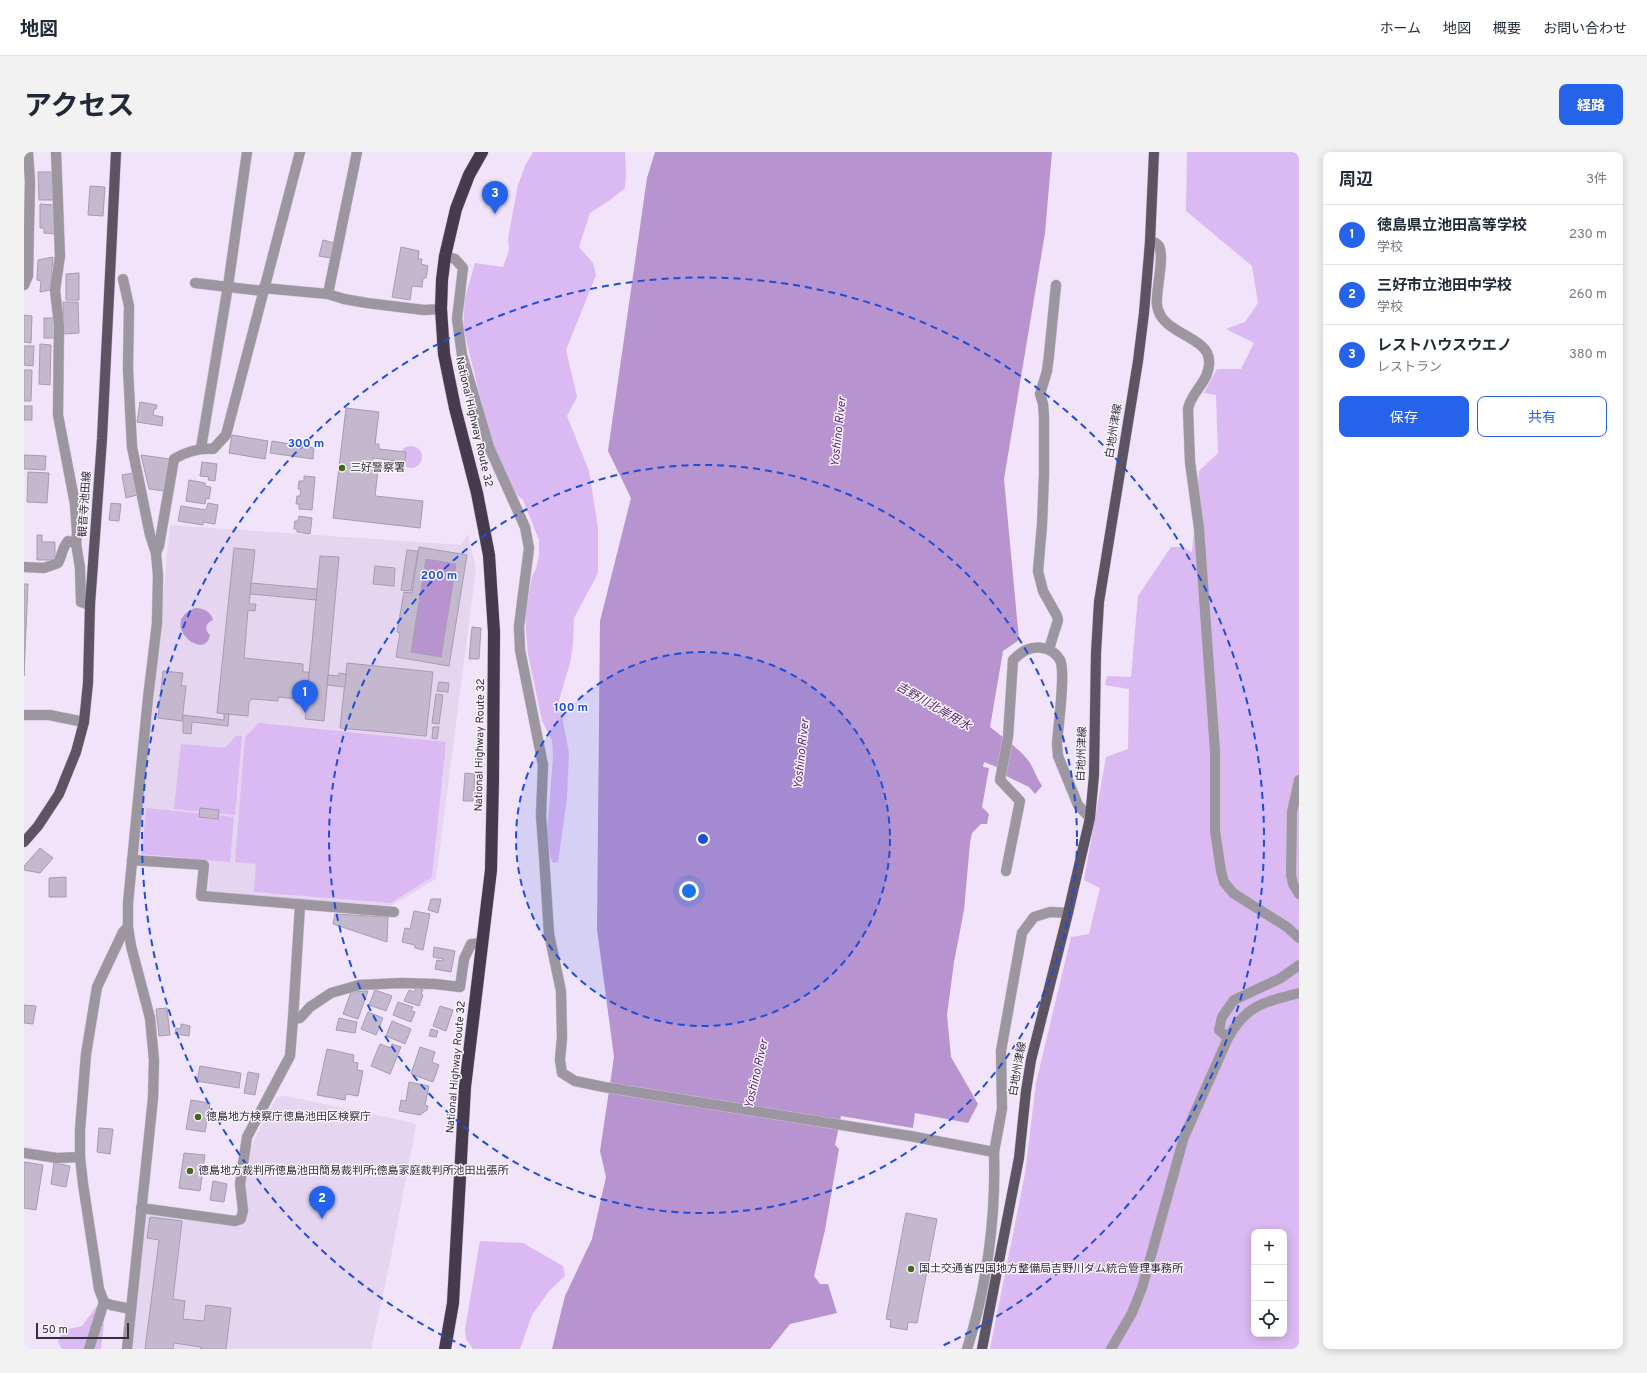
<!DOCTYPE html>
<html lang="ja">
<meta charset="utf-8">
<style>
body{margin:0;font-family:Overpass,"Noto Sans JP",sans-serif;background:#f2f2f3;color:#1f2937}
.controls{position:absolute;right:12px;bottom:12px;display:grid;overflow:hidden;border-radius:8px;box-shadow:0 2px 10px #0003}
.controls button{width:36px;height:36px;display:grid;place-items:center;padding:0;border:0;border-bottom:1px solid #e0e1e3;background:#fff;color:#1f2937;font:20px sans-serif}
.scale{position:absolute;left:12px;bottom:10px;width:93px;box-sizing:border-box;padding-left:4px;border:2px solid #353039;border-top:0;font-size:11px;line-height:14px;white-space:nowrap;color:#353039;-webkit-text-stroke:3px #f9f4fd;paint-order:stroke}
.you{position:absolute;left:665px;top:739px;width:14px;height:14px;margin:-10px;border:3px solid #fff;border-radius:50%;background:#1a73e8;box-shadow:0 0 0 6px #1a73e833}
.badge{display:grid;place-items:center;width:26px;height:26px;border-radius:50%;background:#2563eb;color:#fff;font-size:13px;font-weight:700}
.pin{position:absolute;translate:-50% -33px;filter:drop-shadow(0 1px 2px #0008)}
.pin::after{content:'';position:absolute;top:21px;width:14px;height:12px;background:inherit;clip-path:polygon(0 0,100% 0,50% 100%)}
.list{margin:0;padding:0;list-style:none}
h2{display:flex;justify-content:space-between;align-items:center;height:52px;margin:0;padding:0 16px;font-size:17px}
h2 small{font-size:13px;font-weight:400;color:#747a83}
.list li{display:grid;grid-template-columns:26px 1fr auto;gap:12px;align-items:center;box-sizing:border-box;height:60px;padding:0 16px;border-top:1px solid #e0e1e3}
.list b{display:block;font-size:15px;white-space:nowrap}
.list p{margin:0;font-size:13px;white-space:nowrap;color:#747a83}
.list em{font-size:13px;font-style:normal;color:#747a83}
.actions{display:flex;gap:8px;padding:12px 16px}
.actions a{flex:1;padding:9px 0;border:1px solid #2563eb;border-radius:8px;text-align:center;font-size:14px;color:#2563eb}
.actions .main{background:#2563eb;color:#fff}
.icon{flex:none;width:22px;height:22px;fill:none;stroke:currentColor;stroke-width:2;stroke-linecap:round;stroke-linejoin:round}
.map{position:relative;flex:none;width:1275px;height:1197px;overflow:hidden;border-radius:8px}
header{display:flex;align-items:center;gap:24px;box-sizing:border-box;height:56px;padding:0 20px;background:#fff;border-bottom:1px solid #e0e1e3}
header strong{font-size:19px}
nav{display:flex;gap:22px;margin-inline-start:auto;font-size:14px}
.intro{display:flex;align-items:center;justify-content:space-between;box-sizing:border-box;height:96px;padding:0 24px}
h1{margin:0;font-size:28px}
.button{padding:10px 18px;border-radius:8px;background:#2563eb;color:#fff;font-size:14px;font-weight:700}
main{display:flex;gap:24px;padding:0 24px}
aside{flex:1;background:#fff;border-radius:8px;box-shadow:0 2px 10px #0003}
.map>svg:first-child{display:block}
.built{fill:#e5d5f1}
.green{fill:#dbb9f3;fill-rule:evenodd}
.water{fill:#b793d0}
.building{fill:#c4b8ce;stroke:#a79bb0;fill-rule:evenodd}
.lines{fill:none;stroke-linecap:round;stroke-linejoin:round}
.minor-casing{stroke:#cbbfd3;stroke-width:11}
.major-casing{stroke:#cbbfd3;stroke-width:11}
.highway-casing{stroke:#cbbfd3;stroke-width:13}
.minor{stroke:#9b969f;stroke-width:10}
.major{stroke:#5c5363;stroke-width:10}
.highway{stroke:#463b4d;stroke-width:12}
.ring{fill:none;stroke:#1d4ed8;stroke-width:2;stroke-dasharray:7 5}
.poi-dot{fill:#44661d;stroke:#f9f4fd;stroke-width:1.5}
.labels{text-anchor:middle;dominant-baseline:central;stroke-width:3;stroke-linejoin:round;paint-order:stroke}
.street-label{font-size:11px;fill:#353039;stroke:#f9f4fd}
.poi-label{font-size:11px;fill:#353039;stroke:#f9f4fd;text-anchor:start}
.water-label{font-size:12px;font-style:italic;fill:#54266f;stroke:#f9f4fd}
.centre{fill:#1d4ed8;stroke:#f9f4fd;stroke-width:2}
.ring-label{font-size:12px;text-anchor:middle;font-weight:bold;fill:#1d4ed8;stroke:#f9f4fd;stroke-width:3;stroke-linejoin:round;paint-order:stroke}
</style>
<header>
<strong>地図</strong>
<nav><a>ホーム</a><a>地図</a><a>概要</a><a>お問い合わせ</a></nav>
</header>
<div class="intro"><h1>アクセス</h1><a class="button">経路</a></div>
<main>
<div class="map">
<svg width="1275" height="1197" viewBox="0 0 1275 1197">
<rect width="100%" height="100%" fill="#f0e3fa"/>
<!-- built -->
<g class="built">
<path d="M146,373L437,393L444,382L452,417L412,727L367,754L184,740L186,710L114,705Z"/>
<path d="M262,944L390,971L392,974L365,1115L347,1197H108L123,1060L219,1072L223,1061L220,1027L225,998L253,945Z"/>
</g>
<!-- green -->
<g class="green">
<path d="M509,0H601L602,23L601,36L586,48L566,61L555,95L569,111L572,123L542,198L553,245L543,264L565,319L574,376V421L550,466L549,492L546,511L535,548L545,601L543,646L534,710L529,711L526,705L523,679L529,606L528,588L518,569L504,502L501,466L508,424L512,417L515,404V388L499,348L491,341L467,289L439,175L441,146L451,111L479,115L485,98L484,86L494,33L501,14Z"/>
<path d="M1163,0H1275V1197H966L1001,1022L1012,931L1047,785L1065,782L1076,736L1060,728L1082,605L1104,597L1105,537L1081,533L1083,524L1107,525L1114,444L1147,395H1158L1168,400L1175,319L1194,301L1192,243L1180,241L1193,217H1217L1230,191L1202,177L1221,170L1234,151L1228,114L1162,59ZM1230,1080H1260V1182H1230Z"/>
<circle cx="387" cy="305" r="11"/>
<path d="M235,571L422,590L408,725L367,751L230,740L232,712L211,710L221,585Z"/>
<path d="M212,584H218L211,663L150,657L157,592L201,596Z"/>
<path d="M122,656L210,665L206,710L118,702Z"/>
<path d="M456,1089L499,1091L539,1114L541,1124L525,1139L508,1163L496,1197H449L442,1187L441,1177Z"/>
<path d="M73,1154L80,1172L77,1197H38L34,1190L39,1178L58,1174Z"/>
</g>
<!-- water -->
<g class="water">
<path d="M631,0H1028L1021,81L980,327L995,488L979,499L966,575C979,585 997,598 1006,611C1011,619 1013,627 1018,634L1011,642L1005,635L982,624L983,619L960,610L959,615L965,616L958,655L965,662L963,672H957L948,681L946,691L940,758L930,810L923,863L927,905L954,952L944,971L891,961L889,976L817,964L811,993L815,997L801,1078L790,1124L796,1132H804L813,1161L766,1172L746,1197H528L541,1144L568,1087L582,1025L576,999L590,905L573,777L576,469L607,346L584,299L623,26Z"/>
<path d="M402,407L432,412L417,505L387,500Z"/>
<path d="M171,456C180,456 187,460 189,468C181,471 180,478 186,483C181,511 133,471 171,456Z"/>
</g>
<!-- building -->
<g class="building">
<path d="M14,20H28L29,48H15Z"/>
<path d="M66,34L81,35L79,64L64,63Z"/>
<path d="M16,52L30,53V82L20,81V76H16Z"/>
<path d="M299,88L310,91L307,106L295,104Z"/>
<path d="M377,95L395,99L394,107H398L397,112L404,114L402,126H399L398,135L388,134L386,148L368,145Z"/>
<path d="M29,105L26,138L16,140L17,129L13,128L14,108Z"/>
<path d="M55,121V148H42V122Z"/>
<path d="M39,150H54L55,181L40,182Z"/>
<path d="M0,163L8,164L7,191L0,190Z"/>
<rect x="20" y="166" width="11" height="20"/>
<path d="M16,192L27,193L26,233L15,232Z"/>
<path d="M0,194H10L9,214L0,213Z"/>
<path d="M0,218H8L7,249H0Z"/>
<path d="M116,250L133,253L132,257H130L129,263L139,265L138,274L113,270Z"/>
<rect x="0" y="254" width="8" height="14"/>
<path d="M322,256L355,260L351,292H355V297L382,300L381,310L349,306L348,317L354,318L351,344L399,349L396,376L309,366Z"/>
<path d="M208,283L244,289L241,307L205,301Z"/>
<path d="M248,289L290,296L289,307L246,301Z"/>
<path d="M0,303L22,304L21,318L0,317Z"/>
<path d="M117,303L146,307L141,339L125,337Z"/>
<path d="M178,310L193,312L191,329L184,328L185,325L176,324Z"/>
<path d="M4,320L25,321L23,351L3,350Z"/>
<path d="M109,321L113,343L102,346L98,323Z"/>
<path d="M280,324L291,325L288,358L275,357V352H272L273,344H276L277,337H274L275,329H280Z"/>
<path d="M165,328L181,331V334L187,335L185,347L182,346L181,352L162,349Z"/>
<path d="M87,351L97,352L95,369L85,368Z"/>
<path d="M184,351L194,353L191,372L179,370V373L154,369L157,354L182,358Z"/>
<path d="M275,364L288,366L286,382L273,380V377H270L271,369H274Z"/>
<path d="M13,383H18V390H31V408H13Z"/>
<path d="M395,395L443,403L425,514L372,505L376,481L373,480L380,440L388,441ZM402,407L432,412L417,505L387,500Z"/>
<path d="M210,396L231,398L225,452H232L231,459L224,458L220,506L279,512V520H285L284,532L277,531L275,547L254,545V549L228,547L225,550L224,564L193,561Z"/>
<path d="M383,398L394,399L387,439L377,438Z"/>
<path d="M296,404L315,405L300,569L281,567Z"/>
<path d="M351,414L371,416L370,434L349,432Z"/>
<path d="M227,431L293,437L292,448L226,442Z"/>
<path d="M0,432H4L0,524Z"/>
<path d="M448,475L457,476L455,507H445Z"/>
<path d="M323,511L409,520L402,584L316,576Z"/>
<path d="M139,519L159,521L157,534H162L158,569L134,566Z"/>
<path d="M315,521L322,522L321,535L303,533L304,523L315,524Z"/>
<path d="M415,530L425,531L424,540L413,539Z"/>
<path d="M412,542L419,543L415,572L408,571Z"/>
<path d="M200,562H205L204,574L168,570L167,582L159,581V563L200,568Z"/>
<path d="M409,575H415L413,587L408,586Z"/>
<path d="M441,621L451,622L449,649H439Z"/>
<path d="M176,656L195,658L194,667L175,665Z"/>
<path d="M16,696L29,706L16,721L0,718V714Z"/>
<path d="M42,725V745H25V726Z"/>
<path d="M407,747H417L414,761L404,758Z"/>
<path d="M390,759L406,762L399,798L391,796V793L378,790L381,776L386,777Z"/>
<path d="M311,762L364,765L363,790L309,772Z"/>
<path d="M410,795L431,799L427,820L411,817L413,808L418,809L419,807L409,805Z"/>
<path d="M392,835L399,838L397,842L399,843L395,854L380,849L385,838L390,840Z"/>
<path d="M351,838L368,844L362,859L345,853Z"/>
<path d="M344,839L334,867L319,862L327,840Z"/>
<path d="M374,850L389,855L387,859L391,860L387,870L369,863Z"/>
<path d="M0,853L12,854L9,872L0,871Z"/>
<path d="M416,854L429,858L422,879L409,874Z"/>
<path d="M143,856L146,883L135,884L132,857Z"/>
<path d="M344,860L359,866L352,883L337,877Z"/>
<path d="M315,866L333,870L331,881L312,878Z"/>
<path d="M368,869L387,877L381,892L362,884Z"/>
<path d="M157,872L166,874L165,884L151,882L152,876L157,877Z"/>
<path d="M407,877L414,879L412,885L405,884Z"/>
<path d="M356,892L367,896L368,892L377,895L366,922L347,914Z"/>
<path d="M396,895L411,900L408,910L415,913L409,930L387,922Z"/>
<path d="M303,897L330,903L329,910L334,911L333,918L339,919L334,944L322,942L321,948L293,943Z"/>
<path d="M176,914L217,921L215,936L173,929Z"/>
<path d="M224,920L235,922L231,943L220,941Z"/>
<path d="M385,930L405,934L401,953L404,954L403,958L396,963L375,959L377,948L382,949Z"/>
<path d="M167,948L186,951L181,980L162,977Z"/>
<path d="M75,976L89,977L86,1002L73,1000Z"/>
<path d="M160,1001L181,1003L176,1039L155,1036Z"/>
<path d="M0,1010L19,1013L12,1058L0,1056Z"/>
<path d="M30,1011L46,1014L42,1035L27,1032Z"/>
<path d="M189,1029L203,1032L200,1050L186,1048Z"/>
<path d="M882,1061L913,1067L893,1171L884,1170L883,1178L866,1175L867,1168L862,1167Z"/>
<path d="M126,1065L158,1069L149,1147L161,1149L159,1167L180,1169L182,1153L207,1156L202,1197H176L177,1195L150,1191L149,1197H121L135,1088L123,1086Z"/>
</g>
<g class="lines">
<defs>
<g id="minor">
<path d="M32,0L36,104L31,138L35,173L34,263L51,352L53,381L52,391"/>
<path d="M1126,90C1129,90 1132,90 1134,93C1142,101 1131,141 1133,153C1136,182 1184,184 1185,208C1187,229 1167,239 1164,257L1166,310L1175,376L1191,599V679L1197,719L1200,730L1209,741L1263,775L1275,786"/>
<path d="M421,104L431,107L439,116L433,167L438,203L465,295L501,375L505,396L495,474L496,498L519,613L517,664L520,704L525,782L537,839L538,885L536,908L538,921L551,929L580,935L886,984L970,1000C972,1065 963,1135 943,1197"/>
<path d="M99,127L105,154L104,217L108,295L126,383L132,401"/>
<path d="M171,131L238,139"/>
<path d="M0,133L4,124L6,29L4,0"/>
<path d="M239,136L304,142L320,147L343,151L400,158L417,157"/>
<path d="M304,142L333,0"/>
<path d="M177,296L204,134L223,0"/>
<path d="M0,415L20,416L34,411C38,404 38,396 44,389L52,391L56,416L57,450L66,453"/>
<path d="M1025,497L1034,468L1033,464L1019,439L1014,419L1018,373L1020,323V264L1019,252L1016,242L1023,219L1025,203L1032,133"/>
<path d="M0,563H25L60,570"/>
<path d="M1275,628L1268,660L1267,723L1269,732L1275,742"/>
<path d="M108,708L180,713L177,744L370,760"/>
<path d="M982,719L996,649L976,628L984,585L989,508C998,499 1006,494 1019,496C1026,497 1033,502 1036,508C1042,519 1034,576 1033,592L1034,604L1054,653L1066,666"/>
<path d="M104,775L99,780L73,835L62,902L56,978V1005L59,1032L75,1137L80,1150L87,1153L107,1157"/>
<path d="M269,867L276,866L286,855L307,841L335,833L377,831L411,832L436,835L440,807L447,792L458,791"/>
<path d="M1204,886L1195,878L1198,865L1210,848L1257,826L1275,813"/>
<path d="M970,1000L978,957L977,899L998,781L1010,765L1026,760L1044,761"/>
<path d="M0,1001L33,1006L56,1005"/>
<path d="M117,1056L211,1069L217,1067L219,1058L216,1032L223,985L266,904L269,867L276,753"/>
<path d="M65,1197L80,1150"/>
<path d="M103,1197L129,946L130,908L126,866L107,794L104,775V751L124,546L133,471L134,424L132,401L135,394L150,307C162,300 174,296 189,297L202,283L276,0"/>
<path d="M1087,1197L1108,1161L1118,1136L1160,985L1204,886C1223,852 1241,850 1275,841"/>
</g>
<g id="major">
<path d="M0,690L14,674L35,642L52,600L60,570L64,531L66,453L78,287L92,0"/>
<path d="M958,1197L995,1006L1002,939L1007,908L1044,761L1066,666L1070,623L1072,501L1075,450L1114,209L1120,161L1126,90L1130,0"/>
</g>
<path id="highway" d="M421,1197L429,1151L441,935L467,718L469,627L470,480L465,403L453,341L431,256L420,202L417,157L418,128L421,104L432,57L445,23L458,0"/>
</defs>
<!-- minor casing -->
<use href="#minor" class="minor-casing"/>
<!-- major casing -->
<use href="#major" class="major-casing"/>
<!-- highway casing -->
<use href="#highway" class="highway-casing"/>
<!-- minor -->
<use href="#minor" class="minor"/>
<!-- major -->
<use href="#major" class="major"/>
<!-- highway -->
<use href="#highway" class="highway"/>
</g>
<!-- distance rings -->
<circle cx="679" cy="687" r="187" fill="#1d4ed8" fill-opacity=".12"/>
<g class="ring">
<circle cx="679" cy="687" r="187"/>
<circle cx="679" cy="687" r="374"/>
<path d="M442 1195A561 561 0 1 1 916 1195"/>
</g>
<!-- markers -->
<g class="poi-dot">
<circle cx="318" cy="316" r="4"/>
<circle cx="174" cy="965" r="4"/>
<circle cx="166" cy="1019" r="4"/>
<circle cx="887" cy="1117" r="4"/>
</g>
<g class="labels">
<!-- street labels -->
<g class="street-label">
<text transform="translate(450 270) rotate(77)">National Highway Route 32</text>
<text transform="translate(1090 279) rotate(-81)">白地州津線</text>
<text transform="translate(61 352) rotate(-86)">観音寺池田線</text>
<text transform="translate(456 593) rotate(-89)">National Highway Route 32</text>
<text transform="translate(1058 602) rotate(-88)">白地州津線</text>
<text transform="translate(432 915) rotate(-85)">National Highway Route 32</text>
<text transform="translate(994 917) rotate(-80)">白地州津線</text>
</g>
<!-- poi labels -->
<g class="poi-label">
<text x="326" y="316">三好警察署</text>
<text x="182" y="965">徳島地方検察庁徳島池田区検察庁</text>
<text x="174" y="1019">徳島地方裁判所徳島池田簡易裁判所;徳島家庭裁判所池田出張所</text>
<text x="895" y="1117">国土交通省四国地方整備局吉野川ダム統合管理事務所</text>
</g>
<!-- water labels -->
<g class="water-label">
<text transform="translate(815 280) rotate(-84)">Yoshino River</text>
<text transform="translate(909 555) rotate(30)">吉野川北岸用水</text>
<text transform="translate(778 602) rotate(-84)">Yoshino River</text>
<text transform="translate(733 922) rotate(-77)">Yoshino River</text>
</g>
</g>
<circle cx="679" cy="687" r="6" class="centre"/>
<g class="ring-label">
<text x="282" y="295">300 m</text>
<text x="415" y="427">200 m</text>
<text x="547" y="559">100 m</text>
</g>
</svg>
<div class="controls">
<button>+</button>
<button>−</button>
<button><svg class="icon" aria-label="locate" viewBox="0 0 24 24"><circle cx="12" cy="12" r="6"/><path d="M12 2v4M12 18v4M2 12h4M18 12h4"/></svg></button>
</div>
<div class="scale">50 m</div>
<div class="you"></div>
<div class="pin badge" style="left:281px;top:561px">1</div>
<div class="pin badge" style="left:298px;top:1067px">2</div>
<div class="pin badge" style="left:471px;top:62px">3</div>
</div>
<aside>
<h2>周辺<small>3件</small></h2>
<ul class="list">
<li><span class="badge">1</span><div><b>徳島県立池田高等学校</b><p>学校</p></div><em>230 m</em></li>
<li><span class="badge">2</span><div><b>三好市立池田中学校</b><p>学校</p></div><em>260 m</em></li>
<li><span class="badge">3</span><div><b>レストハウスウエノ</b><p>レストラン</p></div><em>380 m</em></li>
</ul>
<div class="actions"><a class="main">保存</a><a>共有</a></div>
</aside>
</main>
